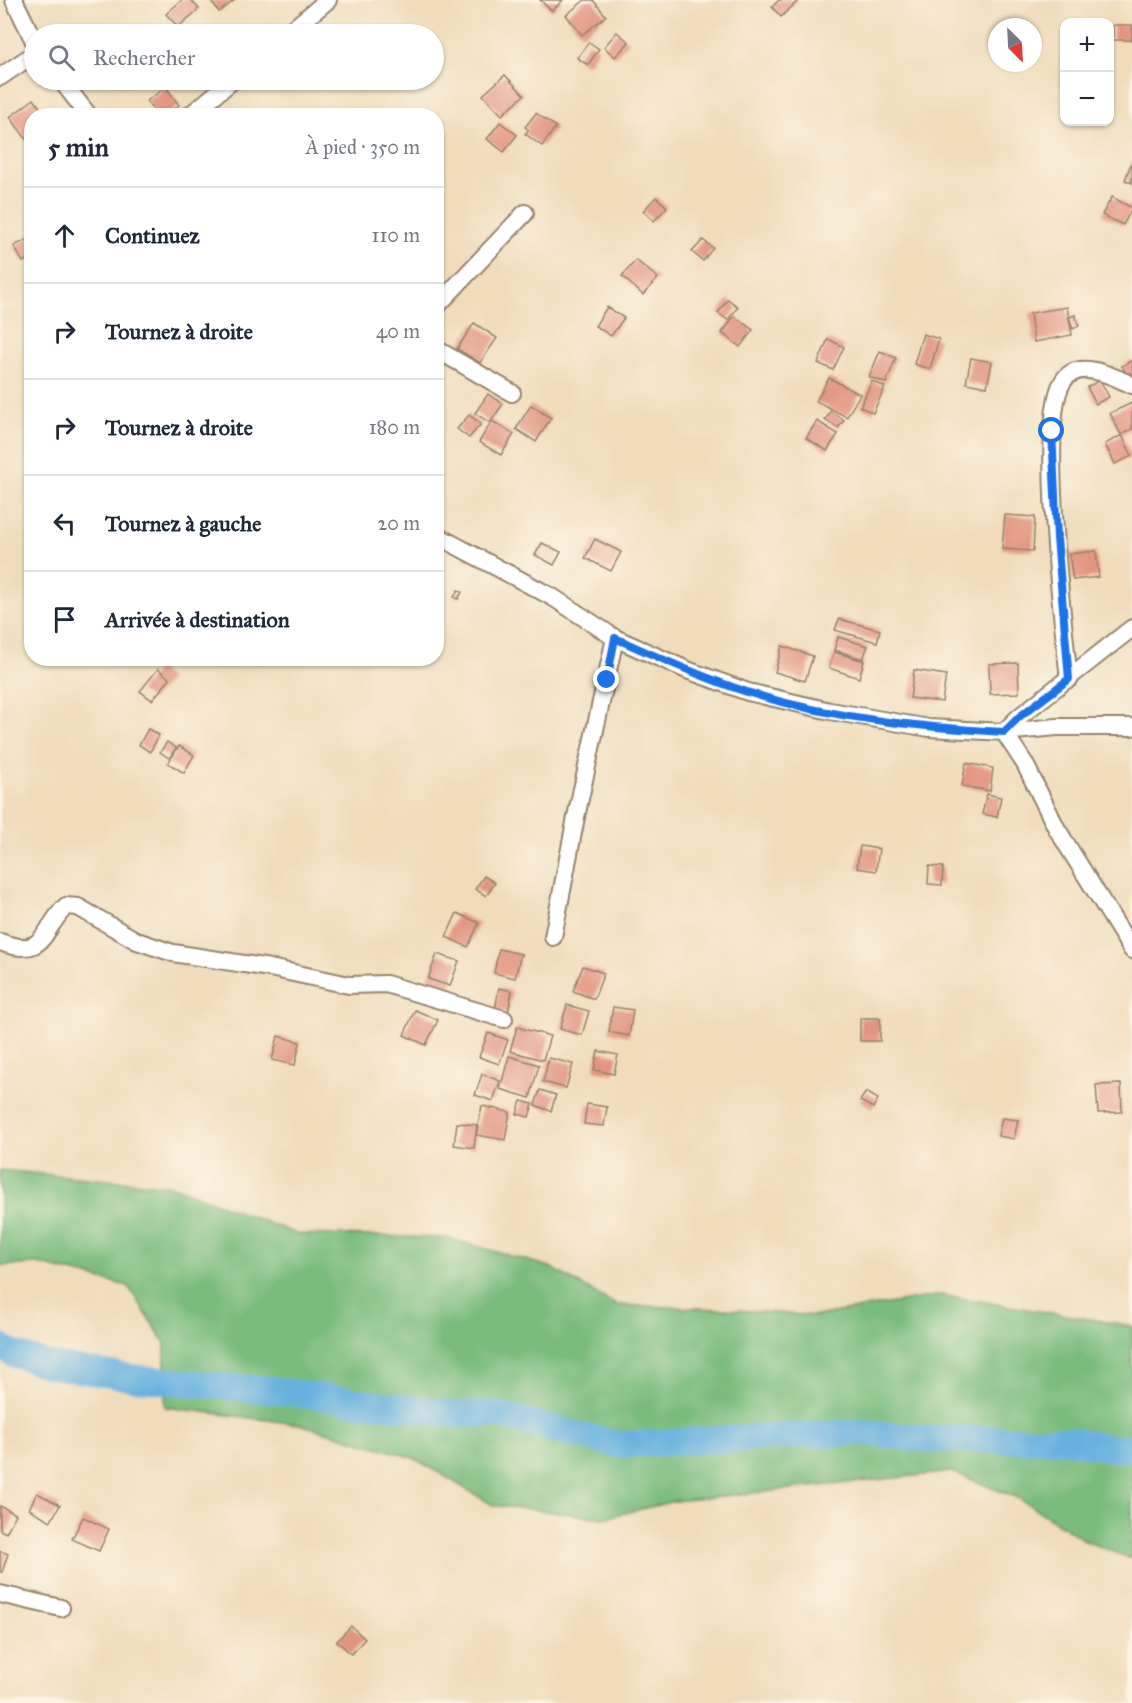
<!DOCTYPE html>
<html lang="fr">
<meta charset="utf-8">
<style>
body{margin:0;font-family:"IM FELL Great Primer",serif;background:#f2f2f3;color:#1f2937}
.controls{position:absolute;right:18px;top:18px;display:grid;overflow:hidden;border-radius:12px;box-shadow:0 2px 4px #0004}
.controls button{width:54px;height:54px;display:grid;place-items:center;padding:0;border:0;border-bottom:2px solid #e0e1e3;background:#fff;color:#1f2937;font:30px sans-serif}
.compass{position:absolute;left:988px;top:18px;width:54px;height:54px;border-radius:50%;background:#fff;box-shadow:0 2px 4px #0004;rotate:156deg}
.stop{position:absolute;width:18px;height:18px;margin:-14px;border:4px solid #1a73e8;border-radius:50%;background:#fff}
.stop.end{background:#1a73e8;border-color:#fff;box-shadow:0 2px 6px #0008}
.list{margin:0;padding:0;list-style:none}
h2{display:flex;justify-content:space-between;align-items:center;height:78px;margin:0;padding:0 24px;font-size:26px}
h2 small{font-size:20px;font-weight:400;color:#747a83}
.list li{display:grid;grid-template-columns:39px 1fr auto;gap:18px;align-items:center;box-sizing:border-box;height:96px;padding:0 24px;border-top:2px solid #e0e1e3}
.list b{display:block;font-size:22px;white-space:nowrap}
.list em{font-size:20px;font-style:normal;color:#747a83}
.icon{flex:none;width:33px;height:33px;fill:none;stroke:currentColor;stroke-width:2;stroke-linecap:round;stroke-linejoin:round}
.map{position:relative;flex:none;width:1132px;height:1703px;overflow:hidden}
.search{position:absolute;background:#fff;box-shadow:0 2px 4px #0004;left:24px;top:24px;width:420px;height:66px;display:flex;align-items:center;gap:15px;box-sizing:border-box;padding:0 21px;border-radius:33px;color:#747a83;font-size:22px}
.panel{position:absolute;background:#fff;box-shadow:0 2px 4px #0004;left:24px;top:108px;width:420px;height:558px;border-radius:24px}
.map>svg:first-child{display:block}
.forest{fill:#7abc7e;stroke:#5a734e;stroke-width:1.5}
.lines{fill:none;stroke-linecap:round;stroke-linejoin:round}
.river{stroke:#67b1df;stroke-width:27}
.building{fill:#e39481}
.minor-casing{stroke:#96836c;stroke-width:20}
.minor{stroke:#fff;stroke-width:16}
.route{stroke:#1a73e8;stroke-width:8}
</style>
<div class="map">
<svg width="1132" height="1703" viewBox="0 0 1132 1703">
<rect width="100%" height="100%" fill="#fcf5e5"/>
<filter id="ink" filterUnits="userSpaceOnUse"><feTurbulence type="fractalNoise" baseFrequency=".0167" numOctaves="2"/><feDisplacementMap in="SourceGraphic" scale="12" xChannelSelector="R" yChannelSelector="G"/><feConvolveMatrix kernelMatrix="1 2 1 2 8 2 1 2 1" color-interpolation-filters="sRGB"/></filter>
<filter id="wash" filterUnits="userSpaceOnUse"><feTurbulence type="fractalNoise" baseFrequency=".008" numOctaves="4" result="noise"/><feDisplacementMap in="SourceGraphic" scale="24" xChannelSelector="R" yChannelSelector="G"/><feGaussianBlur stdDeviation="1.35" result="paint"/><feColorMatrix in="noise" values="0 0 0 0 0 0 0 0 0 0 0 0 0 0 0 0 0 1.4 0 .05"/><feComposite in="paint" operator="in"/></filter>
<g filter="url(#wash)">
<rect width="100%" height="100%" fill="#f0dcbb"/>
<!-- forest -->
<path class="forest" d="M0,1170L173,1186L297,1234L448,1238L550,1267L616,1305L724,1309L816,1316L941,1295L1132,1326V1559L1088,1542L1020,1499L952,1472L675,1501L604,1518L493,1505L414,1458L299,1424L165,1407V1343L128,1286L38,1264L0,1266Z"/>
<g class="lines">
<!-- river -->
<path class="river" d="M0,1346L14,1354L49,1365L134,1378L270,1390L457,1415L493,1414L619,1445L862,1432L926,1439L1068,1440L1110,1448H1132"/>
</g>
<g id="blocks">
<!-- building -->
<g class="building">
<path d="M182,0H191L199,9L178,27L166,14Z"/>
<path d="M210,0H235L219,12Z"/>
<path d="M540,0H563L552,11Z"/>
<path d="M585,0H593L606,16L582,35L566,15Z"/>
<path d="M779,0H799L781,17L772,7Z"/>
<rect x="1113" y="25" width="19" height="15"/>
<path d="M617,32L629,42L615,57L604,47Z"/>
<path d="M589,42L599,49L588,65L577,58Z"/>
<path d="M505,75L524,95L502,115L483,95Z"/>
<path d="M166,87L179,105L166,116H158L147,101Z"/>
<path d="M34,99L46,116H32V141L29,143L10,117Z"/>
<path d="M225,109L230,116H215Z"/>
<path d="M536,113L556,127L542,146L525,134L529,130L525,127Z"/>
<path d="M500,122L517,135L504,152L487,139Z"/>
<path d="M1132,161V183L1125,180Z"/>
<path d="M656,197L667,207L654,221L643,211Z"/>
<path d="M1112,197L1132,208L1123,225L1102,215Z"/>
<path d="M30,238L32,257L23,262L14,246Z"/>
<path d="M703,240L713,248L703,261L692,252Z"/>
<path d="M636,260L658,278L643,295L622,276Z"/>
<path d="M728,299L738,307L728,320L718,313Z"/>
<path d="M607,307L624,318L611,336L595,326Z"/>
<path d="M1067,307L1072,335L1034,342L1030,313Z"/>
<path d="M1075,315L1079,326L1073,329L1069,317Z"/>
<path d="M734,316L753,330L740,347L722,333Z"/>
<path d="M474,323L497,338L480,363L457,349Z"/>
<path d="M923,334L939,339L930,369L914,364Z"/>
<path d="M828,339L844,347L833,370L818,363Z"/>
<path d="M880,351L896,358L886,383L869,377Z"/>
<path d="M971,358L992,362L987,387L966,383Z"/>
<path d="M1132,360V383L1122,366Z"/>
<path d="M829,378L860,394L847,417L816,401Z"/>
<path d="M1100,380L1109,397L1096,404L1087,387Z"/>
<path d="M872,381L885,387L873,413L860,407Z"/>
<path d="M488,394L503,404L490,423L475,413Z"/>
<path d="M1132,403V429L1121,435L1110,413Z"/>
<path d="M531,405L551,418L536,442L516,429Z"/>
<path d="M831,411L844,420L838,428L825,420Z"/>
<path d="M469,415L481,424L469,438L457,429Z"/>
<path d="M492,421L514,434L501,455L479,442Z"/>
<path d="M817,421L838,434L827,451L806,438Z"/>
<path d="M1122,435L1132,456L1115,464L1105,444Z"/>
<path d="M1005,515L1035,517L1033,551L1002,549Z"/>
<path d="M595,539L621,552L611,571L585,558Z"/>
<path d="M542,543L561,552L554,565L535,555Z"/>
<path d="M1096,551L1099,577L1073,580L1069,554Z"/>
<path d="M458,590L462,592L458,599L454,597Z"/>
<path d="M839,619L880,630L877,642L835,630Z"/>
<path d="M838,637L868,646L863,659L834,650Z"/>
<path d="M782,646L813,656L805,681L775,672Z"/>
<path d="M834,652L864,661L859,678L829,668Z"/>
<path d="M1018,663L1019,693L990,694L989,664Z"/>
<path d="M158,669L170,679L152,700L140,691Z"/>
<path d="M914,670L946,675L942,702L910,698Z"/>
<path d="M148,729L159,735L150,752L139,745Z"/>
<path d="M167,742L176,748L169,758L160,752Z"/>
<path d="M179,746L194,755L184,773L168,763Z"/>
<path d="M966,763L993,768L990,791L962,786Z"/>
<path d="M987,794L1001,797L997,817L982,814Z"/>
<path d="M860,846L879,849L876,871L857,868Z"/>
<path d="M929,866L943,867L942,885L928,884Z"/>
<path d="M484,876L495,883L486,896L475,889Z"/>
<path d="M457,913L479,923L468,947L446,937Z"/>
<path d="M499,949L521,954L515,978L494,973Z"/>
<path d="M437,954L459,961L450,986L428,979Z"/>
<path d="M583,966L604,973L594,999L573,991Z"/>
<path d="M499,988L512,991L508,1013L495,1010Z"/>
<path d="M567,1005L589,1011L582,1035L560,1029Z"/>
<path d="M613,1007L633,1010L629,1036L609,1032Z"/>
<path d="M415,1010L438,1020L426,1045L404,1035Z"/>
<rect x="860" y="1018" width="20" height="23"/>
<path d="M517,1027L550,1036L543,1060L510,1051Z"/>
<path d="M488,1033L508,1040L499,1064L479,1057Z"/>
<path d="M278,1036L300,1042L295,1065L272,1060Z"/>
<path d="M598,1051L618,1055L614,1074L594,1070Z"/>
<path d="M509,1056L539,1065L530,1098L500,1089Z"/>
<path d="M549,1058L573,1064L566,1088L543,1082Z"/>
<path d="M482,1074L500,1081L493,1101L475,1095Z"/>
<path d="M1121,1084L1122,1112L1098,1113L1096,1085Z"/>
<path d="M540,1090L556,1095L551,1111L535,1105Z"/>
<path d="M866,1092L878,1099L873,1108L860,1101Z"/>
<path d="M521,1101L533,1104L529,1117L517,1114Z"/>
<path d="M587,1104L607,1107L604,1126L584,1124Z"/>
<path d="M482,1106L510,1112L505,1140L476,1135Z"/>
<path d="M1002,1118L1018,1120L1014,1139L998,1136Z"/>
<path d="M457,1123L477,1125L474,1148L454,1145Z"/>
<path d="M37,1493L60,1505L51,1521L29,1509Z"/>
<path d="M0,1506L16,1514L6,1533L0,1530Z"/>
<path d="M83,1517L109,1529L99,1551L72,1539Z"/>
<path d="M0,1551L8,1554L2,1572H0Z"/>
<path d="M351,1626L365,1639L351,1654L337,1641Z"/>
</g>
</g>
</g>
<g filter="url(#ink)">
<use href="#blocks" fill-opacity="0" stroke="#96836c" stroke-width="1.5"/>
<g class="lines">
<defs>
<g id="minor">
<path d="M14,0L34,41"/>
<path d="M287,34L328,0"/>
<path d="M0,77L34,54"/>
<path d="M61,80L89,116"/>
<path d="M189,116L233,80"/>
<path d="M436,307L525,213"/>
<path d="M436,349L512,393"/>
<path d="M436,535L554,598L615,638L687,670L748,692L830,711L929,728L1004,732L1057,727H1132"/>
<path d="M1069,679C1063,625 1039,423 1062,383C1076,357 1113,376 1132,385"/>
<path d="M1004,732L1025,764L1057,829L1132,950"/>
<path d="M1004,732L1019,717L1132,628"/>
<path d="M553,937L576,817L615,638"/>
<path d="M0,942C46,959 41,931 66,906L78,907L137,941L173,953L270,968L349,985L386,984L504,1019"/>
<path d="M0,1594L61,1608"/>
</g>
</defs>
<!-- minor casing -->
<use href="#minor" class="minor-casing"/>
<!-- minor -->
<use href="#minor" class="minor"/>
</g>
</g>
<g class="lines" filter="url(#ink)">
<!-- route -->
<path class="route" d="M607,680L615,638C658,657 701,677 747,692C829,718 918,727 1004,732L1019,717L1069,679L1057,538L1052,431"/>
</g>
</svg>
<div class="controls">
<button>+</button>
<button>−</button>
</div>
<svg class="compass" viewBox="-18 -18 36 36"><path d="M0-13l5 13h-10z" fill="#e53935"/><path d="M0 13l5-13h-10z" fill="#747a83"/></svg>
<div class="stop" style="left:1052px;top:431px"></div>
<div class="stop end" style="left:607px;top:680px"></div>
<div class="search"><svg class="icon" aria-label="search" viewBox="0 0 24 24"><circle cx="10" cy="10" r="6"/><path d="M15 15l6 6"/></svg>Rechercher</div>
<section class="panel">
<h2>5 min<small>À pied · 350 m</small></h2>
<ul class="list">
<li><svg class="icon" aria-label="ahead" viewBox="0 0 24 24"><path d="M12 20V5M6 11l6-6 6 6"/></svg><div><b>Continuez</b></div><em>110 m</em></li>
<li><svg class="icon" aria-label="right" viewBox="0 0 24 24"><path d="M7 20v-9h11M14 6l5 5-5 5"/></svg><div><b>Tournez à droite</b></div><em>40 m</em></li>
<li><svg class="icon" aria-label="right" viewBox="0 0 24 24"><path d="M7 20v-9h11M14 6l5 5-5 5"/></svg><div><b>Tournez à droite</b></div><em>180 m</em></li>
<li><svg class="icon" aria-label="left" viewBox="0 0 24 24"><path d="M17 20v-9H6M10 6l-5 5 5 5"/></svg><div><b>Tournez à gauche</b></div><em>20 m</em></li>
<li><svg class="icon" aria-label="arrive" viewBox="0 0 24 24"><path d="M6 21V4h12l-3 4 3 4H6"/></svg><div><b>Arrivée à destination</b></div></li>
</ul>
</section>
</div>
